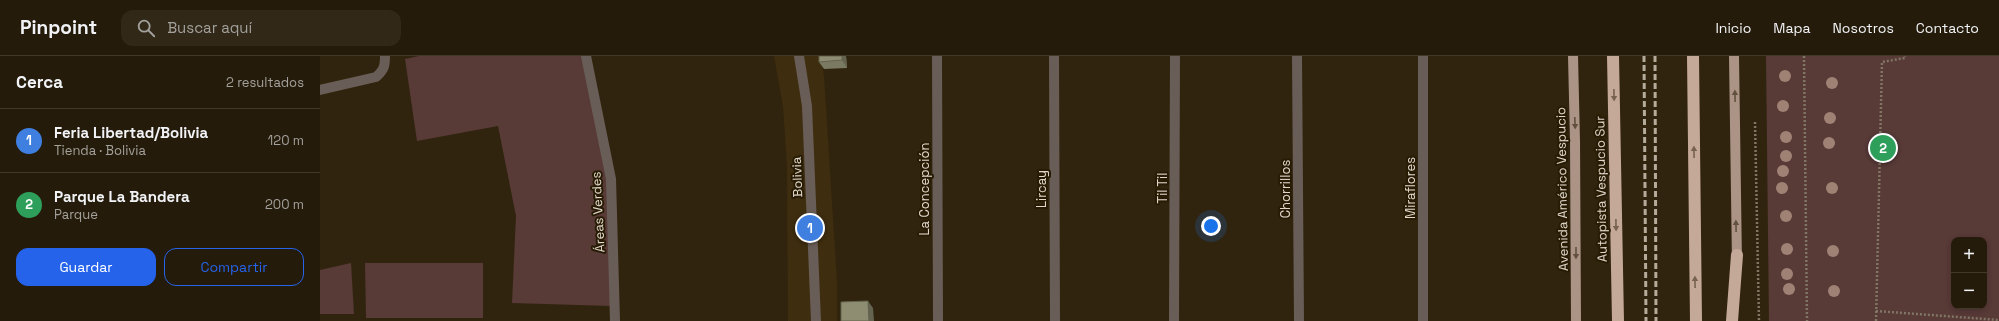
<!DOCTYPE html>
<html lang="es">
<meta charset="utf-8">
<style>
body{margin:0;font-family:"Space Grotesk",sans-serif;background:#312818;color:#f1f3f6}
.controls{position:absolute;right:12px;bottom:12px;display:grid;overflow:hidden;border-radius:8px;box-shadow:0 2px 6px #0003}
.controls button{width:36px;height:36px;display:grid;place-items:center;padding:0;border:0;border-bottom:1px solid #42392b;background:#251b0a;color:#f1f3f6;font:20px sans-serif}
.you{position:absolute;left:891px;top:170px;width:14px;height:14px;margin:-10px;border:3px solid #fff;border-radius:50%;background:#1a73e8;box-shadow:0 0 0 6px #1a73e833}
.badge{display:grid;place-items:center;width:26px;height:26px;border-radius:50%;background:#2563eb;color:#fff;font-size:13px;font-weight:700}
.pin{position:absolute;translate:-50% -50%;border:2px solid #fff;box-shadow:0 1px 4px #0006}
.list{margin:0;padding:0;list-style:none}
h2{display:flex;justify-content:space-between;align-items:center;height:52px;margin:0;padding:0 16px;font-size:17px}
h2 small{font-size:13px;font-weight:400;color:#a3a19c}
.list li{display:grid;grid-template-columns:26px 1fr auto;gap:12px;align-items:center;box-sizing:border-box;height:64px;padding:0 16px;border-top:1px solid #42392b}
.list b{display:block;font-size:15px;white-space:nowrap}
.list p{margin:0;font-size:13px;white-space:nowrap;color:#a3a19c}
.list em{font-size:13px;font-style:normal;color:#a3a19c}
.actions{display:flex;gap:8px;padding:12px 16px}
.actions a{flex:1;padding:9px 0;border:1px solid #2563eb;border-radius:12px;text-align:center;font-size:14px;color:#2563eb}
.actions .main{background:#2563eb;color:#fff}
.icon{flex:none;width:22px;height:22px;fill:none;stroke:currentColor;stroke-width:2;stroke-linecap:round;stroke-linejoin:round}
.map{position:relative;flex:none;width:1679px;height:265px;overflow:hidden}
header{display:flex;align-items:center;gap:24px;box-sizing:border-box;height:56px;padding:0 20px;background:#251b0a;border-bottom:1px solid #42392b}
header strong{font-size:19px}
nav{display:flex;gap:22px;margin-inline-start:auto;font-size:14px}
.search{width:280px;height:36px;background:#312818;display:flex;align-items:center;gap:10px;box-sizing:border-box;padding:0 14px;border-radius:12px;color:#a3a19c;font-size:15px}
main{display:flex}
aside{flex:1;background:#251b0a}
.map>svg:first-child{display:block}
.built{fill:#3e2d0f}
.green{fill:#583a37;fill-rule:evenodd}
.lines{fill:none;stroke-linecap:round;stroke-linejoin:round}
.path{stroke:#817664;stroke-width:2.5;stroke-dasharray:2 2;stroke-linecap:butt}
.street{stroke:#695d57;stroke-width:10}
.primary{stroke:#ab9486;stroke-width:10}
.highway{stroke:#c5a998;stroke-width:12}
.rail{stroke:#b5ab9b;stroke-width:3;stroke-dasharray:6 3;stroke-linecap:butt}
.tree{fill:#a08275}
.wall{fill:#7a7961}
.shaded-wall{fill:#63634f}
.building{fill:#8e8d71;stroke:#63634f}
.oneway{fill:#76624e}
.oneway2{fill:#62513e}
.labels{text-anchor:middle;dominant-baseline:central;stroke-width:4;stroke-linejoin:round;paint-order:stroke}
.street-label{font-size:13px;fill:#e0d7ca;stroke:#271b04}
</style>
<header>
<strong>Pinpoint</strong>
<div class="search"><svg class="icon" aria-label="search" viewBox="0 0 24 24"><circle cx="10" cy="10" r="6"/><path d="M15 15l6 6"/></svg>Buscar aquí</div>
<nav><a>Inicio</a><a>Mapa</a><a>Nosotros</a><a>Contacto</a></nav>
</header>
<main>
<aside>
<h2>Cerca<small>2 resultados</small></h2>
<ul class="list">
<li><span class="badge" style="background:#3f7fe0">1</span><div><b>Feria Libertad/Bolivia</b><p>Tienda · Bolivia</p></div><em>120 m</em></li>
<li><span class="badge" style="background:#2e9e5b">2</span><div><b>Parque La Bandera</b><p>Parque</p></div><em>200 m</em></li>
</ul>
<div class="actions"><a class="main">Guardar</a><a>Compartir</a></div>
</aside>
<div class="map">
<svg width="1679" height="265" viewBox="0 0 1679 265">
<rect width="100%" height="100%" fill="#31240e"/>
<!-- built -->
<path class="built" d="M454,0H501L504,21L517,226V265H468L467,110L463,50Z"/>
<!-- green -->
<g class="green">
<path d="M99,0H268L293,120L291,250L192,247L196,160L178,70L97,85L85,3Z"/>
<path d="M1446,0H1679V265H1449ZM1634,184H1664V250H1634Z"/>
<path d="M31,207L34,258H0V214Z"/>
<path d="M163,207V262H46L45,207Z"/>
</g>
<g class="lines">
<!-- path -->
<g class="path">
<path d="M1484,0L1487,265"/>
<path d="M1435,66L1439,265"/>
<path d="M1556,255L1679,264"/>
<path d="M1556,265L1562,6L1585,2V0"/>
</g>
<!-- street -->
<g class="street">
<path d="M266,0L291,123L295,265"/>
<path d="M479,0L487,50L496,265"/>
<path d="M617,0L618,265"/>
<path d="M734,0L735,265"/>
<path d="M977,0L979,265"/>
<path d="M0,34L56,21C64,14 65,10 65,0"/>
<path d="M854,265L855,0"/>
<path d="M1103,265V0"/>
</g>
<!-- primary -->
<g class="primary">
<path d="M1253,0L1255,85L1256,265"/>
<path d="M1414,0L1417,207"/>
</g>
<!-- highway -->
<g class="highway">
<path d="M1293,0L1298,265"/>
<path d="M1373,0L1376,265"/>
<path d="M1412,265L1417,199"/>
</g>
<!-- rail -->
<g class="rail">
<path d="M1324,0L1326,265"/>
<path d="M1335,0L1336,265"/>
</g>
</g>
<!-- trees -->
<g class="tree">
<circle cx="1465" cy="20" r="6"/>
<circle cx="1512" cy="27" r="6"/>
<circle cx="1463" cy="50" r="6"/>
<circle cx="1510" cy="62" r="6"/>
<circle cx="1466" cy="81" r="6"/>
<circle cx="1509" cy="87" r="6"/>
<circle cx="1466" cy="100" r="6"/>
<circle cx="1463" cy="115" r="6"/>
<circle cx="1462" cy="132" r="6"/>
<circle cx="1512" cy="132" r="6"/>
<circle cx="1466" cy="160" r="6"/>
<circle cx="1467" cy="193" r="6"/>
<circle cx="1513" cy="195" r="6"/>
<circle cx="1467" cy="218" r="6"/>
<circle cx="1469" cy="233" r="6"/>
<circle cx="1514" cy="235" r="6"/>
</g>
<!-- wall -->
<path class="wall" d="M499,0H526L527,12L504,13L499,6Z"/>
<!-- shaded-wall -->
<g class="shaded-wall">
<path d="M522,0H526L527,12L522,4Z"/>
<path d="M548,245L553,252L554,265H549Z"/>
</g>
<!-- building -->
<g class="building">
<path d="M499,0H522V4L499,6Z"/>
<path d="M548,245L549,265H521V246Z"/>
</g>
<!-- one-way arrows -->
<defs><path id="oneway-solid" d="M-6-.8H1V-3.2L6.5 0L1 3.2V.8H-6Z"/></defs>
<g class="oneway">
<use href="#oneway-solid" transform="translate(1294 39) rotate(89)"/>
<use href="#oneway-solid" transform="translate(1374 96) rotate(-91)"/>
<use href="#oneway-solid" transform="translate(1296 169) rotate(89)"/>
<use href="#oneway-solid" transform="translate(1375 226) rotate(-91)"/>
</g>
<g class="oneway2">
<use href="#oneway-solid" transform="translate(1415 40) rotate(-91)"/>
<use href="#oneway-solid" transform="translate(1255 67) rotate(88)"/>
<use href="#oneway-solid" transform="translate(1416 170) rotate(-91)"/>
<use href="#oneway-solid" transform="translate(1256 197) rotate(90)"/>
</g>
<g class="labels">
<!-- street labels -->
<g class="street-label">
<text transform="translate(477 121) rotate(-92)">Bolivia</text>
<text transform="translate(842 132) rotate(-90)">Til Til</text>
<text transform="translate(1090 132) rotate(-90)">Miraflores</text>
<text transform="translate(604 133) rotate(-90)">La Concepción</text>
<text transform="translate(721 133) rotate(-90)">Lircay</text>
<text transform="translate(965 133) rotate(-90)">Chorrillos</text>
<text transform="translate(1242 133) rotate(-91)">Avenida Américo Vespucio</text>
<text transform="translate(1281 133) rotate(-91)">Autopista Vespucio Sur</text>
<text transform="translate(278 156) rotate(-93)">Áreas Verdes</text>
</g>
</g>
</svg>
<div class="controls">
<button>+</button>
<button>−</button>
</div>
<div class="you"></div>
<div class="pin badge" style="left:490px;top:172px;background:#3f7fe0">1</div>
<div class="pin badge" style="left:1563px;top:92px;background:#2e9e5b">2</div>
</div>
</main>
